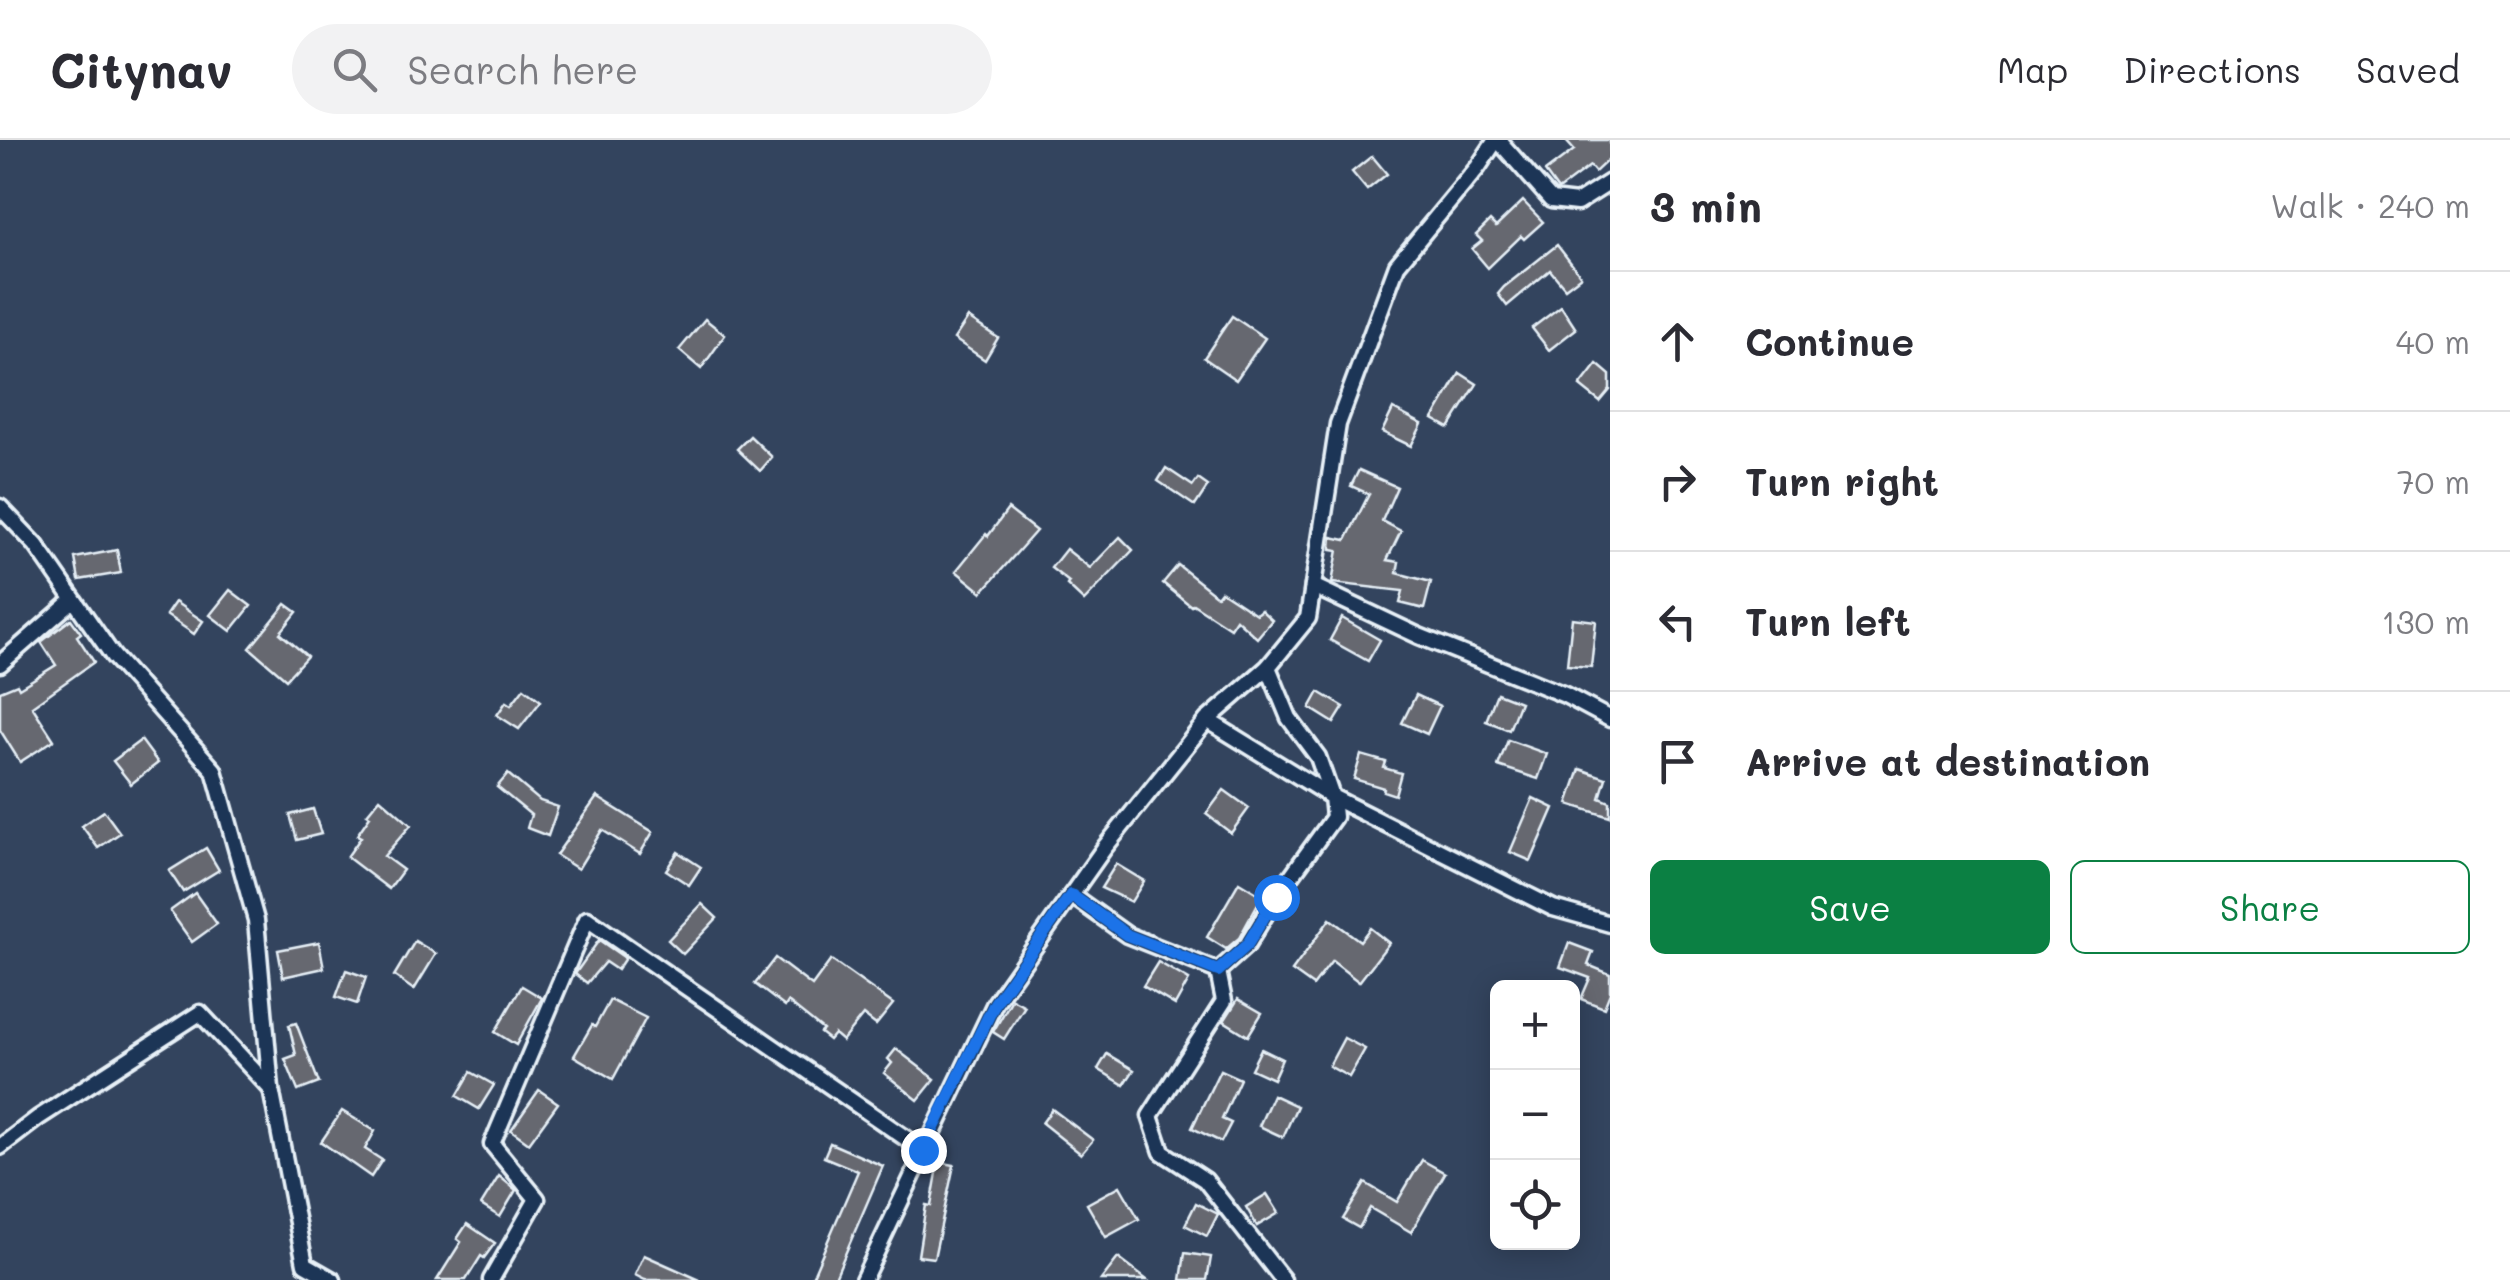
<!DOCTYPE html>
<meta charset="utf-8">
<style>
body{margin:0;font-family:Mali,sans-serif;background:#f2f2f3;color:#2b2b33}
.controls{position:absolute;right:30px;bottom:30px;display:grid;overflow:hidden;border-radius:15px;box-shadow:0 5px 25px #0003}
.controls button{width:90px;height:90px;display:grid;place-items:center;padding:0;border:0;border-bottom:2px solid #e1e1e2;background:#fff;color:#2b2b33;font:50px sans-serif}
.stop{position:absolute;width:30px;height:30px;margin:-22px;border:8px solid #1a73e8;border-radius:50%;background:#fff}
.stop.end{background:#1a73e8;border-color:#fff;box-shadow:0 2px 10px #0008}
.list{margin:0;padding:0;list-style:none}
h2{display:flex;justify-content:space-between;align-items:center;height:130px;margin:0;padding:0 40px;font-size:42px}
h2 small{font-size:32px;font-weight:400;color:#7c7c81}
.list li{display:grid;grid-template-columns:65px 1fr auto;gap:30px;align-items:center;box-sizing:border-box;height:140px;padding:0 40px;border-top:2px solid #e1e1e2}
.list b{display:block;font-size:38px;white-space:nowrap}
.list em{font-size:32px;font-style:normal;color:#7c7c81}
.actions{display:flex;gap:20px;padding:30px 40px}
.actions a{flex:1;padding:22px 0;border:2px solid #0b8043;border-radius:15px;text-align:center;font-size:35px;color:#0b8043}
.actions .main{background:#0b8043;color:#fff}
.icon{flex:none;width:55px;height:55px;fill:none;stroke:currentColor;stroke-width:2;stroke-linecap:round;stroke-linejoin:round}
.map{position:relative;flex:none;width:1610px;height:1140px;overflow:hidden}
header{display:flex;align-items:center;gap:60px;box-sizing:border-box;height:140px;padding:0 50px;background:#fff;border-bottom:2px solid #e1e1e2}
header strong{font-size:48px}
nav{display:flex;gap:55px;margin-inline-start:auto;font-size:35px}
.search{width:700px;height:90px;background:#f2f2f3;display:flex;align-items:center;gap:25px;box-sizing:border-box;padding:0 35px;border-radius:55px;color:#7c7c81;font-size:38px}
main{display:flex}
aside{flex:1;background:#fff}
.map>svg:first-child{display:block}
.building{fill:#666770;stroke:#e8f1f8;stroke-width:2.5}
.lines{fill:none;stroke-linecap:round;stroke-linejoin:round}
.minor-casing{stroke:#e8f1f8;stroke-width:21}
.minor{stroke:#1d3557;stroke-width:14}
.route{stroke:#1a73e8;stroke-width:12}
</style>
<header>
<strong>Citynav</strong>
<div class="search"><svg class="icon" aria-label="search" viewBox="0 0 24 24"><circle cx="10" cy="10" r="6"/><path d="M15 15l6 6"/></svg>Search here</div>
<nav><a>Map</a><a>Directions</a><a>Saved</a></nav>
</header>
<main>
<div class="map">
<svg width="1610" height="1140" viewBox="0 0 1610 1140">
<rect width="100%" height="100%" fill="#33445e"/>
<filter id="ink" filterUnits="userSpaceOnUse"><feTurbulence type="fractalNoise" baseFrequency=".01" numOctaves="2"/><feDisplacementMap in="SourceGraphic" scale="20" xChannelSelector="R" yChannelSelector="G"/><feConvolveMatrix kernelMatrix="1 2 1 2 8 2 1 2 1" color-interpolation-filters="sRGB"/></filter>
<g filter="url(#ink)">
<!-- building -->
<g class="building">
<path d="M1565,0H1610V18L1595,32L1590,26L1558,50L1545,32L1574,10Z"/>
<path d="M1372,16L1387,34L1367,50L1352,32Z"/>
<path d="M1523,61L1543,82L1524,99L1521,96L1488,128L1472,109L1482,101L1476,95L1490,81L1496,87Z"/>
<path d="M1557,105L1581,136L1565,148L1550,130L1507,166L1498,154L1504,147Z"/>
<path d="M1561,166L1576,189L1549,210L1532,188Z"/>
<path d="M1232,176L1265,198L1236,240L1204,218Z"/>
<path d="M968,178L998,198L985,220L954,199Z"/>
<path d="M705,179L725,195L701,229L679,210Z"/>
<path d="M1597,224L1610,235V250L1600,262L1580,246Z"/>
<path d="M1460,233L1477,244L1449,288L1433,279Z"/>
<path d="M1393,269L1422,284L1411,306L1382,292Z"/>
<path d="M750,296L772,317L760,331L737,309Z"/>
<path d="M1166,328L1193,346L1198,339L1208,346L1195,366L1158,341Z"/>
<path d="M1359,330L1397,347L1382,381L1401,391L1387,420L1399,422L1397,433L1431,442L1424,469L1400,463L1403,451L1332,443L1338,410L1331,409L1332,397L1346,400L1369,354L1351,346Z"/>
<path d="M1008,369L1036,391L982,452L956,431L986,394L988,396Z"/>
<path d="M1120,397L1133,410L1084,461L1067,445L1069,442L1051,428L1066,409L1090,428Z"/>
<path d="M117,410L121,433L79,440L75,418Z"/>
<path d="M1178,425L1217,456L1221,451L1256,474L1261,470L1272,480L1257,498L1236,479L1230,488L1193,464L1191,466L1163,443Z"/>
<path d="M230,450L251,466L231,491L210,475Z"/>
<path d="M175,462L203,481L194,494L166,475Z"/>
<path d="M286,464L297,472L280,493L307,516L286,539L250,508Z"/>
<path d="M1342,478L1380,500L1368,521L1330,500Z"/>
<path d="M1572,478L1596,481L1591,527L1567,525Z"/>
<path d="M71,479L81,493L77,496L94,522L32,566L54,600L20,622L0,590V551L17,544L19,548L56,525L41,502Z"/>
<path d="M524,548L541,561L519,589L497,575L506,562L511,565Z"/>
<path d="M1319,552L1344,567L1334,583L1310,568Z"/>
<path d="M1497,553L1520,562L1509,590L1486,581Z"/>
<path d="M1416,555L1440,566L1427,594L1402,583Z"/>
<path d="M141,600L158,623L131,644L113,621Z"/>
<path d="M1508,600L1547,614L1538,639L1498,626Z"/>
<path d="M1361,615L1386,622L1384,628L1401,633L1395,655L1383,651L1384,648L1354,639Z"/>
<path d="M1580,629L1606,638L1600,658L1610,662V677L1568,664Z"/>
<path d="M508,634L540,661L558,667L548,696L527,688L531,675L497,647Z"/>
<path d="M1224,650L1249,668L1231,693L1206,674Z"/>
<path d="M597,657L653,692L640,714L602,690L578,729L556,715Z"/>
<path d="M380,658L411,685L384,716L403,730L389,749L347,717L361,697L357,695L370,676L367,674Z"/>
<path d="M1533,658L1554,668L1531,721L1510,712Z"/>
<path d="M313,669L321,694L297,700L290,675Z"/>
<path d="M104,671L120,693L98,708L82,686Z"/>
<path d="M206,708L219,730L183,752L169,731Z"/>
<path d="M678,712L701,727L689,745L666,730Z"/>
<path d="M1116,724L1144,741L1131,762L1101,748Z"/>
<path d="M1239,742L1262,756L1239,798L1226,809L1207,797Z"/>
<path d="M195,753L217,784L192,802L170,771Z"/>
<path d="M702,764L717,778L683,814L668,800Z"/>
<path d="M1330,779L1360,801L1370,788L1389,803L1359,842L1332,821L1313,846L1292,831Z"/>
<path d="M599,800L625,818L617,830L605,822L587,843L575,834Z"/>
<path d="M415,801L436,814L414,850L394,836Z"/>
<path d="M319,802L324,828L283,837L278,810Z"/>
<path d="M1569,803L1593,812L1588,825L1610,834V853L1604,868L1581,859L1590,838L1560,827Z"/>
<path d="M775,818L812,846L831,820L893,864L876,885L863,875L842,901L834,894L829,900L820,893L823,890L788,862L785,867L755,844Z"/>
<path d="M1158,822L1189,840L1175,865L1143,846Z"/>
<path d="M346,830L366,837L357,864L336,857Z"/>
<path d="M522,846L542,858L516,905L495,892Z"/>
<path d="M1012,859L1025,866L1004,899L993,892Z"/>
<path d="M1238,859L1262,873L1248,896L1224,881Z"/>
<path d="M610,860L646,878L613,939L574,916L592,885L595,887Z"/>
<path d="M296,883L319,943L298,951L285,919L296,915L289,885Z"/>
<path d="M1344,898L1365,909L1349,937L1329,926Z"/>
<path d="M896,909L935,939L918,960L884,933L892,923L888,919Z"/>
<path d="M1261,909L1282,919L1273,939L1251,929Z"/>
<path d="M1107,914L1134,930L1124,945L1098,929Z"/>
<path d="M1220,930L1240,939L1222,979L1231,983L1221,1002L1192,988Z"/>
<path d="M471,932L494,945L479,969L457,956Z"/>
<path d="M539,950L558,963L529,1003L511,990Z"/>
<path d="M1273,955L1297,966L1283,997L1259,986Z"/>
<path d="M1052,969L1093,1000L1081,1014L1042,983Z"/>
<path d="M342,971L375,991L365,1009L382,1020L371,1037L321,1002Z"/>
<path d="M830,1003L883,1026L834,1140H811L858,1031L824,1017Z"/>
<path d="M1422,1020L1445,1033L1411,1092L1370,1068L1359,1088L1343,1079L1365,1043L1397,1062Z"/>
<path d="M939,1022L954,1025L934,1118L918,1116L926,1065L931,1066Z"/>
<path d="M499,1036L516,1050L500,1077L481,1065Z"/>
<path d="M1120,1046L1139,1079L1106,1097L1087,1064Z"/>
<path d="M1267,1054L1279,1073L1257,1086L1246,1067Z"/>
<path d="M1196,1063L1218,1074L1207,1096L1185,1085Z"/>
<path d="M467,1084L495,1103L484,1118L481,1116L466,1140H437L461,1102L457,1099Z"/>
<path d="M1185,1113L1211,1117L1207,1140H1181Z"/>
<path d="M644,1115L700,1140H645L635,1135Z"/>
<path d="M1118,1118L1147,1140H1101Z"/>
</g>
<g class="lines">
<defs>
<g id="minor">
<path d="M1498,0L1551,60L1577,63L1610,42"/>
<path d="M0,367L36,405L113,516L214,630L256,780L271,949"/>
<path d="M1313,446L1419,496L1565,555L1610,579"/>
<path d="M0,524L72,461"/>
<path d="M1268,527L1289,578L1318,617L1332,657L1553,768L1610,784"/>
<path d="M1207,580L1332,657L1334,677L1276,757L1247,805L1218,831"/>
<path d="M1071,755L1127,795L1218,831L1224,861L1150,976L1162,1012L1205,1040L1283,1140"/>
<path d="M0,1007L38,978L200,873L271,949L305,1124L333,1140"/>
<path d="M491,1140L537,1059L492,1004L587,779L923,1010"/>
<path d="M863,1140L995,863L1105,707L1207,580L1268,527L1308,478L1338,284L1397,125L1478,27L1496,0"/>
</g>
</defs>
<!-- minor casing -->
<use href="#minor" class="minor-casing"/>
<!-- minor -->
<use href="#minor" class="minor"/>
</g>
</g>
<g class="lines" filter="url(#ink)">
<!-- route -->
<path class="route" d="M923,1010L995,863L1071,755L1127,795L1218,831L1247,805L1276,757"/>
</g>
</svg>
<div class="controls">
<button>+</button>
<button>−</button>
<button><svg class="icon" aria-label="locate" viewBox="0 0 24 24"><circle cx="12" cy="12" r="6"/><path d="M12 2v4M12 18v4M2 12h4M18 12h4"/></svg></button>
</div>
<div class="stop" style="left:1276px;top:757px"></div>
<div class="stop end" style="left:923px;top:1010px"></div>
</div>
<aside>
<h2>3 min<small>Walk · 240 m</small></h2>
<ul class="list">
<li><svg class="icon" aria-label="ahead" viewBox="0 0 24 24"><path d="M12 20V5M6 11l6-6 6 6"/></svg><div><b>Continue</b></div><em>40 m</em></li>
<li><svg class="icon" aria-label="right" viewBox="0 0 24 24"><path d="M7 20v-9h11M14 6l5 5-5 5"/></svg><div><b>Turn right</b></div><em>70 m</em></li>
<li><svg class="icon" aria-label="left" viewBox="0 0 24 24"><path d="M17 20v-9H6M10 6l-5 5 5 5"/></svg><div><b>Turn left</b></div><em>130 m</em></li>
<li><svg class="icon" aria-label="arrive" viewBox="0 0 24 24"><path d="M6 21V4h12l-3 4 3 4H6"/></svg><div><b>Arrive at destination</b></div></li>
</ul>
<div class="actions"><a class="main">Save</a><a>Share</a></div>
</aside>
</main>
